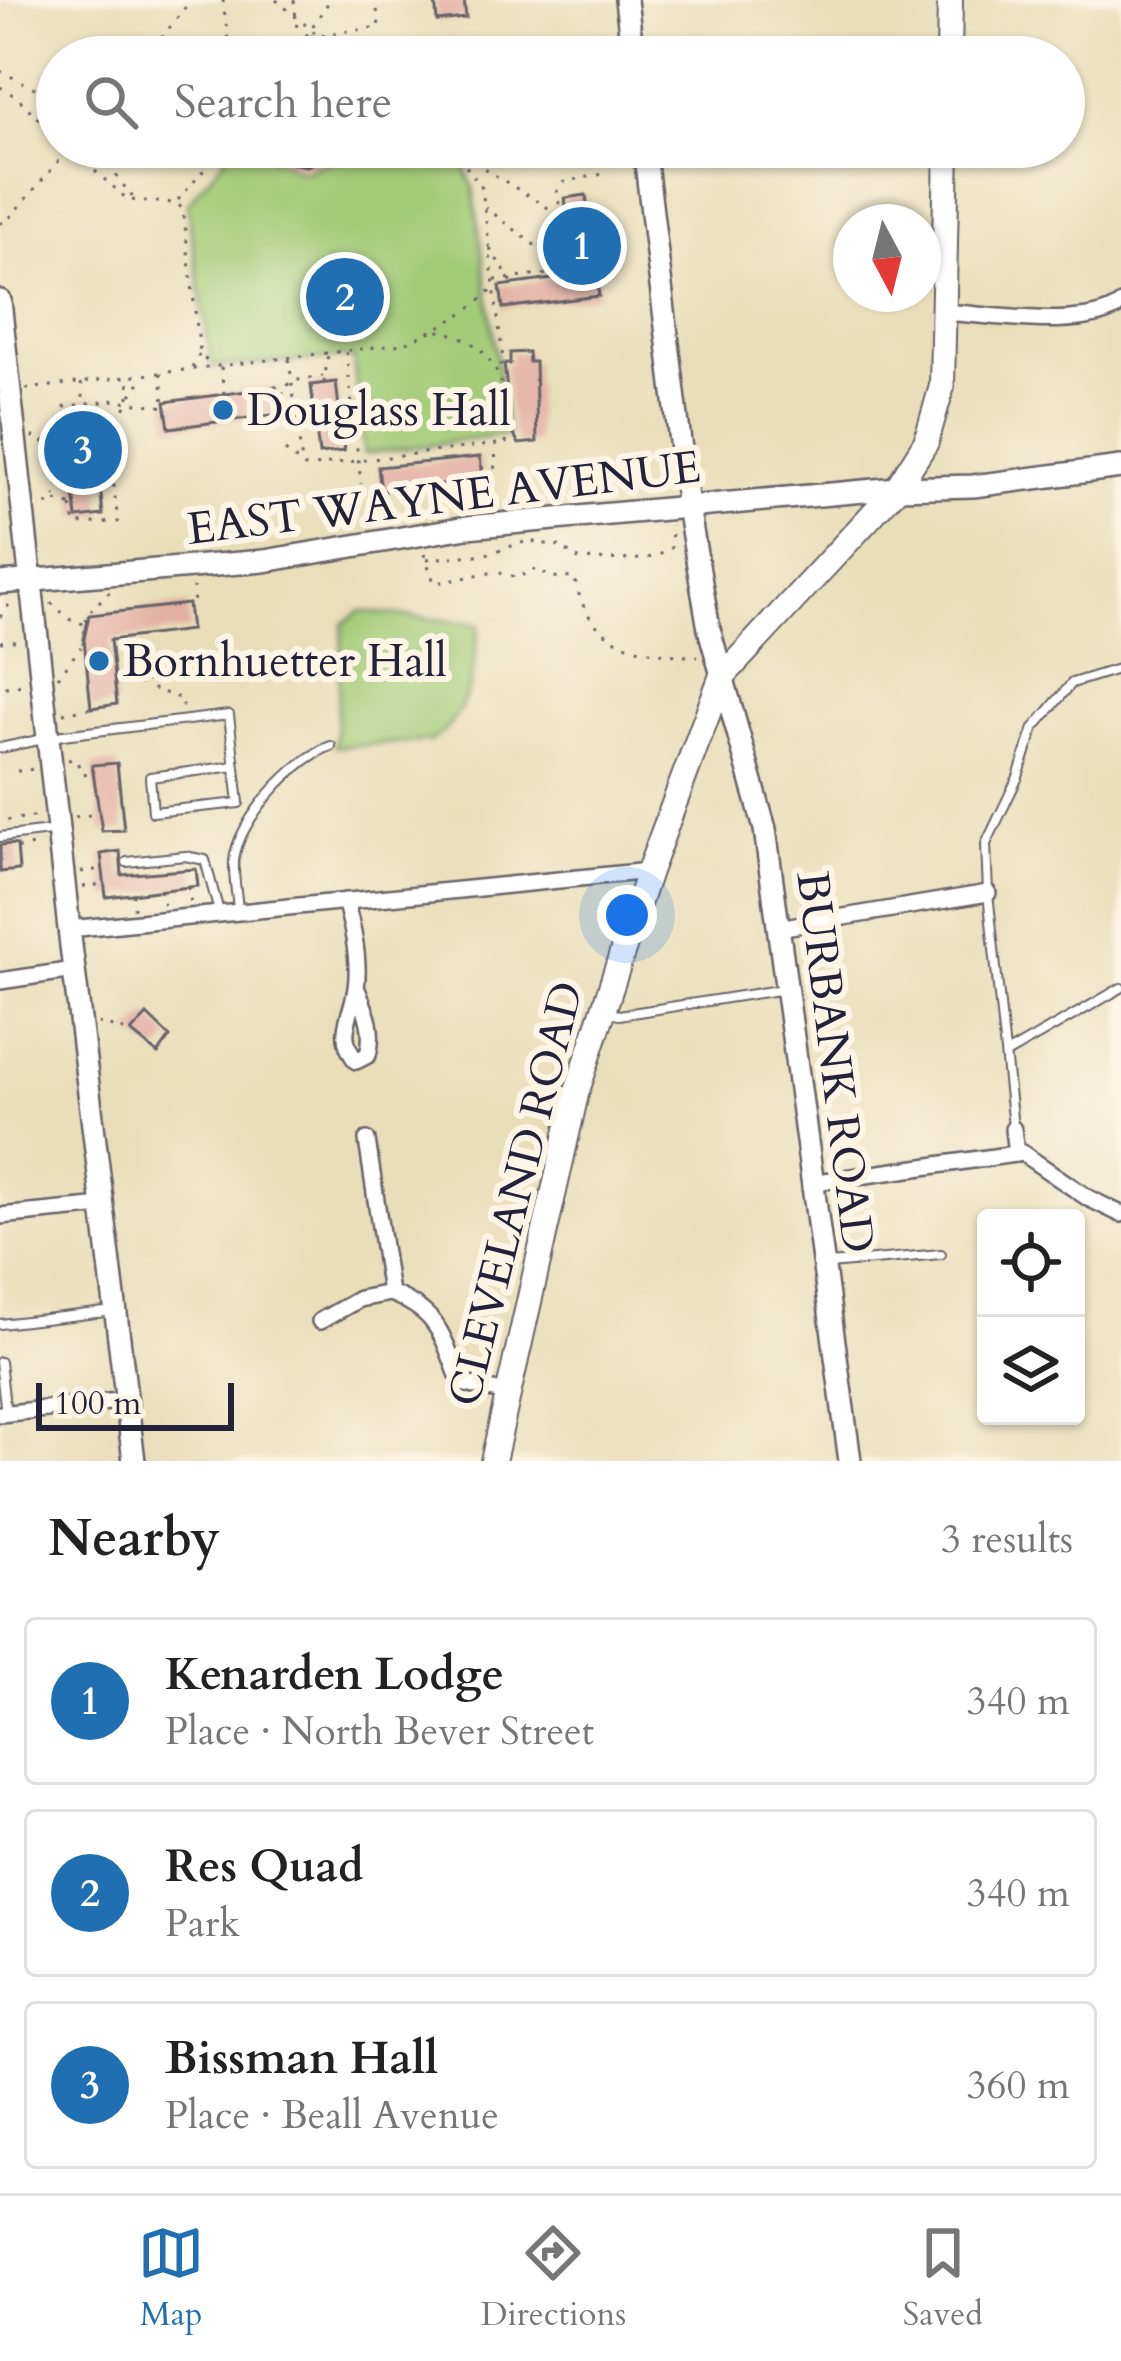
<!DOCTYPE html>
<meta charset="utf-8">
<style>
body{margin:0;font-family:Cardo,serif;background:#f2f2f2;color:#222}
.controls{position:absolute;right:36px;bottom:36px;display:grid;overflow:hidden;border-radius:12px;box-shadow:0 3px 9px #0004}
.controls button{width:108px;height:108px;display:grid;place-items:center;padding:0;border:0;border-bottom:3px solid #e0e0e0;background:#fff;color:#222;font:60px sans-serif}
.compass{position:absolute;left:833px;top:204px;width:108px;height:108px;border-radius:50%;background:#fff;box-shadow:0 3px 9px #0004;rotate:173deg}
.scale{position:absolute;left:36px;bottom:30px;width:198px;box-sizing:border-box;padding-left:12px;border:6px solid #22223b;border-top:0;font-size:33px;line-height:42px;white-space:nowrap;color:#22223b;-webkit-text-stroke:9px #fcf5e5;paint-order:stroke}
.you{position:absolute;left:627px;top:915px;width:42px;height:42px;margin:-30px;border:9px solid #fff;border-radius:50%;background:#1a73e8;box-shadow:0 0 0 18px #1a73e833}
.badge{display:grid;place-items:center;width:78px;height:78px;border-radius:50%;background:#1f6fb2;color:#fff;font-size:39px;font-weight:700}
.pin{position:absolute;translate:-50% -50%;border:6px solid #fff;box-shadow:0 3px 12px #0006}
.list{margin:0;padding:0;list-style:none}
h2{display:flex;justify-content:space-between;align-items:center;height:156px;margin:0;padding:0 48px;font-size:51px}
h2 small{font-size:39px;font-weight:400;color:#767676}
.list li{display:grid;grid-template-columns:78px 1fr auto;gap:36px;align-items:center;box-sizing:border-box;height:168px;margin:0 24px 24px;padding:0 24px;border:3px solid #e0e0e0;border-radius:12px}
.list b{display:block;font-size:45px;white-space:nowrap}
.list p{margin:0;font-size:39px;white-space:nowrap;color:#767676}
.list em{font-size:39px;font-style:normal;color:#767676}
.icon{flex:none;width:66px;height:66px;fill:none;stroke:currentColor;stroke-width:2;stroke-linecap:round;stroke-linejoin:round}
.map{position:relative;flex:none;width:1121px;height:1461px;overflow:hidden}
.search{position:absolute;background:#fff;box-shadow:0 3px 9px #0004;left:36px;right:36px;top:36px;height:132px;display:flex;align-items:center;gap:30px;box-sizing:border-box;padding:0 42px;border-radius:66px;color:#767676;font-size:45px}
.sheet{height:732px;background:#fff}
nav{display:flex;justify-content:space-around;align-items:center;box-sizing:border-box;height:168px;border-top:3px solid #e0e0e0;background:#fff;font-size:33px;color:#767676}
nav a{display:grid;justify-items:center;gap:6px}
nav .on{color:#1f6fb2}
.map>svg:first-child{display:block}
.green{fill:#a2cb77;stroke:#627659;stroke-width:3}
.building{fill:#e3b1a4}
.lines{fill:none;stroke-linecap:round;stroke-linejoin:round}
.lane-casing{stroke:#676467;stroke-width:12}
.street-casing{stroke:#676467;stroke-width:20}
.secondary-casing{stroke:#676467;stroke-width:26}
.primary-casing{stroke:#676467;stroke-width:28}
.path{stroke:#676467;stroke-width:3;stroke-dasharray:3 9;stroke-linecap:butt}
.lane{stroke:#fff;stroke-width:8}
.street{stroke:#fff;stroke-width:15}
.secondary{stroke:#fff;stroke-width:21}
.primary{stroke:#fff;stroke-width:24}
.poi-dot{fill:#1f6fb2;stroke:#fcf5e5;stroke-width:4.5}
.labels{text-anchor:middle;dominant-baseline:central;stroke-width:12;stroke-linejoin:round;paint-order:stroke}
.poi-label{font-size:45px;fill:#22223b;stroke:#fcf5e5;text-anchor:start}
.street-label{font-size:45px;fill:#22223b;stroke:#fcf5e5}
</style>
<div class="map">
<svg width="1121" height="1461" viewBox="0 0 1121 1461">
<rect width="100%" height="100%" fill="#fcf5e5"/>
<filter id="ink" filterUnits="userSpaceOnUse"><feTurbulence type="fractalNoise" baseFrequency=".00833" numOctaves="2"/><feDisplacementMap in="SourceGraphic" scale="24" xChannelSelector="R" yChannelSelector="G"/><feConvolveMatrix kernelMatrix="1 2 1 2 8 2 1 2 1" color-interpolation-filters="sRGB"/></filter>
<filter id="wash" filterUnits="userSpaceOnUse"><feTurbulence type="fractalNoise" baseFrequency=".004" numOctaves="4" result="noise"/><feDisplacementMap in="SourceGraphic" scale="48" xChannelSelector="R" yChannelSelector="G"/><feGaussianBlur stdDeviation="2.7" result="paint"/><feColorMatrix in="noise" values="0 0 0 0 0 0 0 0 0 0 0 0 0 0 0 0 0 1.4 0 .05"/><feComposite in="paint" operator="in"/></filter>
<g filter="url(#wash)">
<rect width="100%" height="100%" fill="#e8deb9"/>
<!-- green -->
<g class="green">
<path d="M234,147C258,148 280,163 303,172L363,147H451L457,152L473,186L507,435L364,454L353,357L212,367L187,204Z"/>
<path d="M360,611L479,624C475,667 470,717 431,741L335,747L343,624Z"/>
</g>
<g id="blocks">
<!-- building -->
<g class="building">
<path d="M435,0H464L466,18L437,21Z"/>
<path d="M260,147H348L307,166L280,161Z"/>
<path d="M586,195L599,296L503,308L500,286L575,276L565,198Z"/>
<path d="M528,352L529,362H535L537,442L519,444L512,431L504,364H510V353Z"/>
<path d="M336,382L344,451L319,454L311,385Z"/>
<path d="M276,387L280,414L169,428L165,402Z"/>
<path d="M92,409L103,515L77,518L66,418L75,417L74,411Z"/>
<path d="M480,457L483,481L381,491L378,467Z"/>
<path d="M188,604L191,630L110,640L117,704L91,708L84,639L89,615Z"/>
<path d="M117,763L124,830L102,831L92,765Z"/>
<path d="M10,844L17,845L19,870L0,872V845Z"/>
<path d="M120,851L122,875L196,869L198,886L106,897L101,854Z"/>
<path d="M147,1015L170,1037L158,1054L131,1032Z"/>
</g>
</g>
</g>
<g filter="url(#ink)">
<use href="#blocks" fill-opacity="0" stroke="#676467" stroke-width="3"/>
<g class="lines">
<defs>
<g id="lane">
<path d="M0,748L63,735L229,715L239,803L153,812L150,777L235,766"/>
<path d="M0,837L58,830"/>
<path d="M127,862L185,856L205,860L219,912"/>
<path d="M238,910C237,894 233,877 234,861C237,821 295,758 331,746"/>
<path d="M610,1013L619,1015L785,989"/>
<path d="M1006,1054L1121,988"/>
<path d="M1013,1127L988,893L986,844L1018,777L1034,728L1072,683L1121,668"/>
<path d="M829,1264L941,1254"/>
<path d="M0,1324L114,1311"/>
<path d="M0,1362L6,1414"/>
</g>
<g id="street">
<path d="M942,312C987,314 1086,332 1121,304"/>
<path d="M345,901C353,928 360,960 356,988C352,1018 335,1033 356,1061L368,1055C375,1029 366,1011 356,987"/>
<path d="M778,928L988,893"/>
<path d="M69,929L649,871"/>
<path d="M0,981L74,970"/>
<path d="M1013,1129L1016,1154"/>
<path d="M810,1183L1022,1153L1088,1198L1121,1214"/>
<path d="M0,1216L103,1206"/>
<path d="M390,1293C441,1313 442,1337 461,1383L507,1393"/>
<path d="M320,1321L359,1299L390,1293L367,1140"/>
<path d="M0,1414L127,1400"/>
</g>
<g id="secondary">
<path d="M626,0L633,57"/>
<path d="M644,147L688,507L709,629L765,829L850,1461"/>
<path d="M0,301L69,929L134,1461"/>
<path d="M0,583L264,561L467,527L897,488L973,486L1121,467"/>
</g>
<g id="primary">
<path d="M949,57L950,0"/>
<path d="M493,1461L576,1094L649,871L721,678L897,488L926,442L942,386L947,147"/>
</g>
</defs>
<!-- lane casing -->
<use href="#lane" class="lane-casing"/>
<!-- street casing -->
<use href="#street" class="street-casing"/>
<!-- secondary casing -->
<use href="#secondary" class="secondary-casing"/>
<!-- primary casing -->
<use href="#primary" class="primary-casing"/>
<!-- path -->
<g class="path">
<path d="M223,0L230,57"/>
<path d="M276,0L344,57"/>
<path d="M294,0L300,57"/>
<path d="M306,36L330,0"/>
<path d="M298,38L379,27L376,0"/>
<path d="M147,57L191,0"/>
<path d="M0,71L57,99"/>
<path d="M0,87L18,98L57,137"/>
<path d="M68,147L128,200L176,203L183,209L200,353"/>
<path d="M94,147L134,199"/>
<path d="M452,147L482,188L503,359L500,367"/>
<path d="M464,156L561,216H567"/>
<path d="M330,162L355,147"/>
<path d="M178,200L224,147"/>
<path d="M485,207L575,276"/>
<path d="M0,223L6,222L71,147"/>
<path d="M490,249L513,284"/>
<path d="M495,280L570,272L557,190L564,182L603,174"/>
<path d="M346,352L361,484"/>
<path d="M289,359L302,463"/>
<path d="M221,367L224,394"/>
<path d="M192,368L200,353L210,365"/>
<path d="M161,373L164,405"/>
<path d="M81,383L85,410"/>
<path d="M324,383L328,354"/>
<path d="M26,389L402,344C432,332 473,311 494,287"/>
<path d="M131,395L143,378"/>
<path d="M283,395L282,390L292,381L323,376"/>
<path d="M299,425L315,423"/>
<path d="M65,432V407L116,400L166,407"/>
<path d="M32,436L50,445L57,458L60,478L54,500L39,510"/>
<path d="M50,442L68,431"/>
<path d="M285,451L305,467L506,443C513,391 494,338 438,331"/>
<path d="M481,468L496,467L495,446"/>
<path d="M61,469L72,468"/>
<path d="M56,501L76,507"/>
<path d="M71,506L75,524L118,522L108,436L129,401V377"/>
<path d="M424,554L434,582C462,583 491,564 516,578L537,569L550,577L575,578C587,647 640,652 698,657"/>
<path d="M427,559L486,554L528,541L559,546L580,560C608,557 650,566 671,548L672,525"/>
<path d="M51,603L71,620L87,625"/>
<path d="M188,609L194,606L193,587"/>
<path d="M0,617L13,599"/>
<path d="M121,638L151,688L182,699V709"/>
<path d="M0,642L22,640"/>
<path d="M83,645L87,614L110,591"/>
<path d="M58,677L81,647"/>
<path d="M114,679L148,685"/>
<path d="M5,687L24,685"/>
<path d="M63,713L95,707"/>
<path d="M68,760L75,759L83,773L93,775"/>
<path d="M17,771L35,769"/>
<path d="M75,817L97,814"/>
<path d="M7,820L41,816"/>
<path d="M17,848L38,844"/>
<path d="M81,872L102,869"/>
<path d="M83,887L104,884"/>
<path d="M188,887L191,903"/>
<path d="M160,890L164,905"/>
<path d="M133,894L134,909"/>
<path d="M98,1023L131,1032"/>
</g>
<!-- lane -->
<use href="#lane" class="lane"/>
<!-- street -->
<use href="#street" class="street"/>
<!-- secondary -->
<use href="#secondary" class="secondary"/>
<!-- primary -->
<use href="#primary" class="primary"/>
</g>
</g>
<!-- markers -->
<g class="poi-dot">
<circle cx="223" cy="410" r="12"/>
<circle cx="99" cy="661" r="12"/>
</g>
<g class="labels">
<!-- poi labels -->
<g class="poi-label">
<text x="247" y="410">Douglass Hall</text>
<text x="123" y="661">Bornhuetter Hall</text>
</g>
<!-- street labels -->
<g class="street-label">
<text transform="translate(444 498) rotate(-7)">EAST WAYNE AVENUE</text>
<text transform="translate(835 1062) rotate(83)">BURBANK ROAD</text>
<text transform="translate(516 1194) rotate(-76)">CLEVELAND ROAD</text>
</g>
</g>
</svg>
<div class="controls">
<button><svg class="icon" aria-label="locate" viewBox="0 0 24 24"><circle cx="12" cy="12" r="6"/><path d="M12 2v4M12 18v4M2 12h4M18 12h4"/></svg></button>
<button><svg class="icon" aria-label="layers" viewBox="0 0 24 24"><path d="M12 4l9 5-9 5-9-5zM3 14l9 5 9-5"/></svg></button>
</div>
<svg class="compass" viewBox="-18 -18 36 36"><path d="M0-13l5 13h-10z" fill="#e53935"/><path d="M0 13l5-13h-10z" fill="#767676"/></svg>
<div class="scale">100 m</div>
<div class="you"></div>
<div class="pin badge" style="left:582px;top:246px">1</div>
<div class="pin badge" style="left:345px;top:297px">2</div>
<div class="pin badge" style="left:83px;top:450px">3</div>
<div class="search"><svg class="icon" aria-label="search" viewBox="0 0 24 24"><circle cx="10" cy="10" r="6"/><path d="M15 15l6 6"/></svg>Search here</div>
</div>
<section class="sheet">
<h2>Nearby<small>3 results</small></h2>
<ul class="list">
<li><span class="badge">1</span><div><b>Kenarden Lodge</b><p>Place · North Bever Street</p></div><em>340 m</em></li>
<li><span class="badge">2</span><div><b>Res Quad</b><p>Park</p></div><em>340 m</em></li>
<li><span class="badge">3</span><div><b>Bissman Hall</b><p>Place · Beall Avenue</p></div><em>360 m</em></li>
</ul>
</section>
<nav>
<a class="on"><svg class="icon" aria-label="map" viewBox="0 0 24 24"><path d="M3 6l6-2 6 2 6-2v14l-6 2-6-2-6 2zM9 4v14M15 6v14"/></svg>Map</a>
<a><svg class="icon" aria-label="directions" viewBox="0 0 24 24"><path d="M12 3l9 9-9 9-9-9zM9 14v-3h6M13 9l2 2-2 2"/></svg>Directions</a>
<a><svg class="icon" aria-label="saved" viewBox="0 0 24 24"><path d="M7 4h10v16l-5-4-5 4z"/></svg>Saved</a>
</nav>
